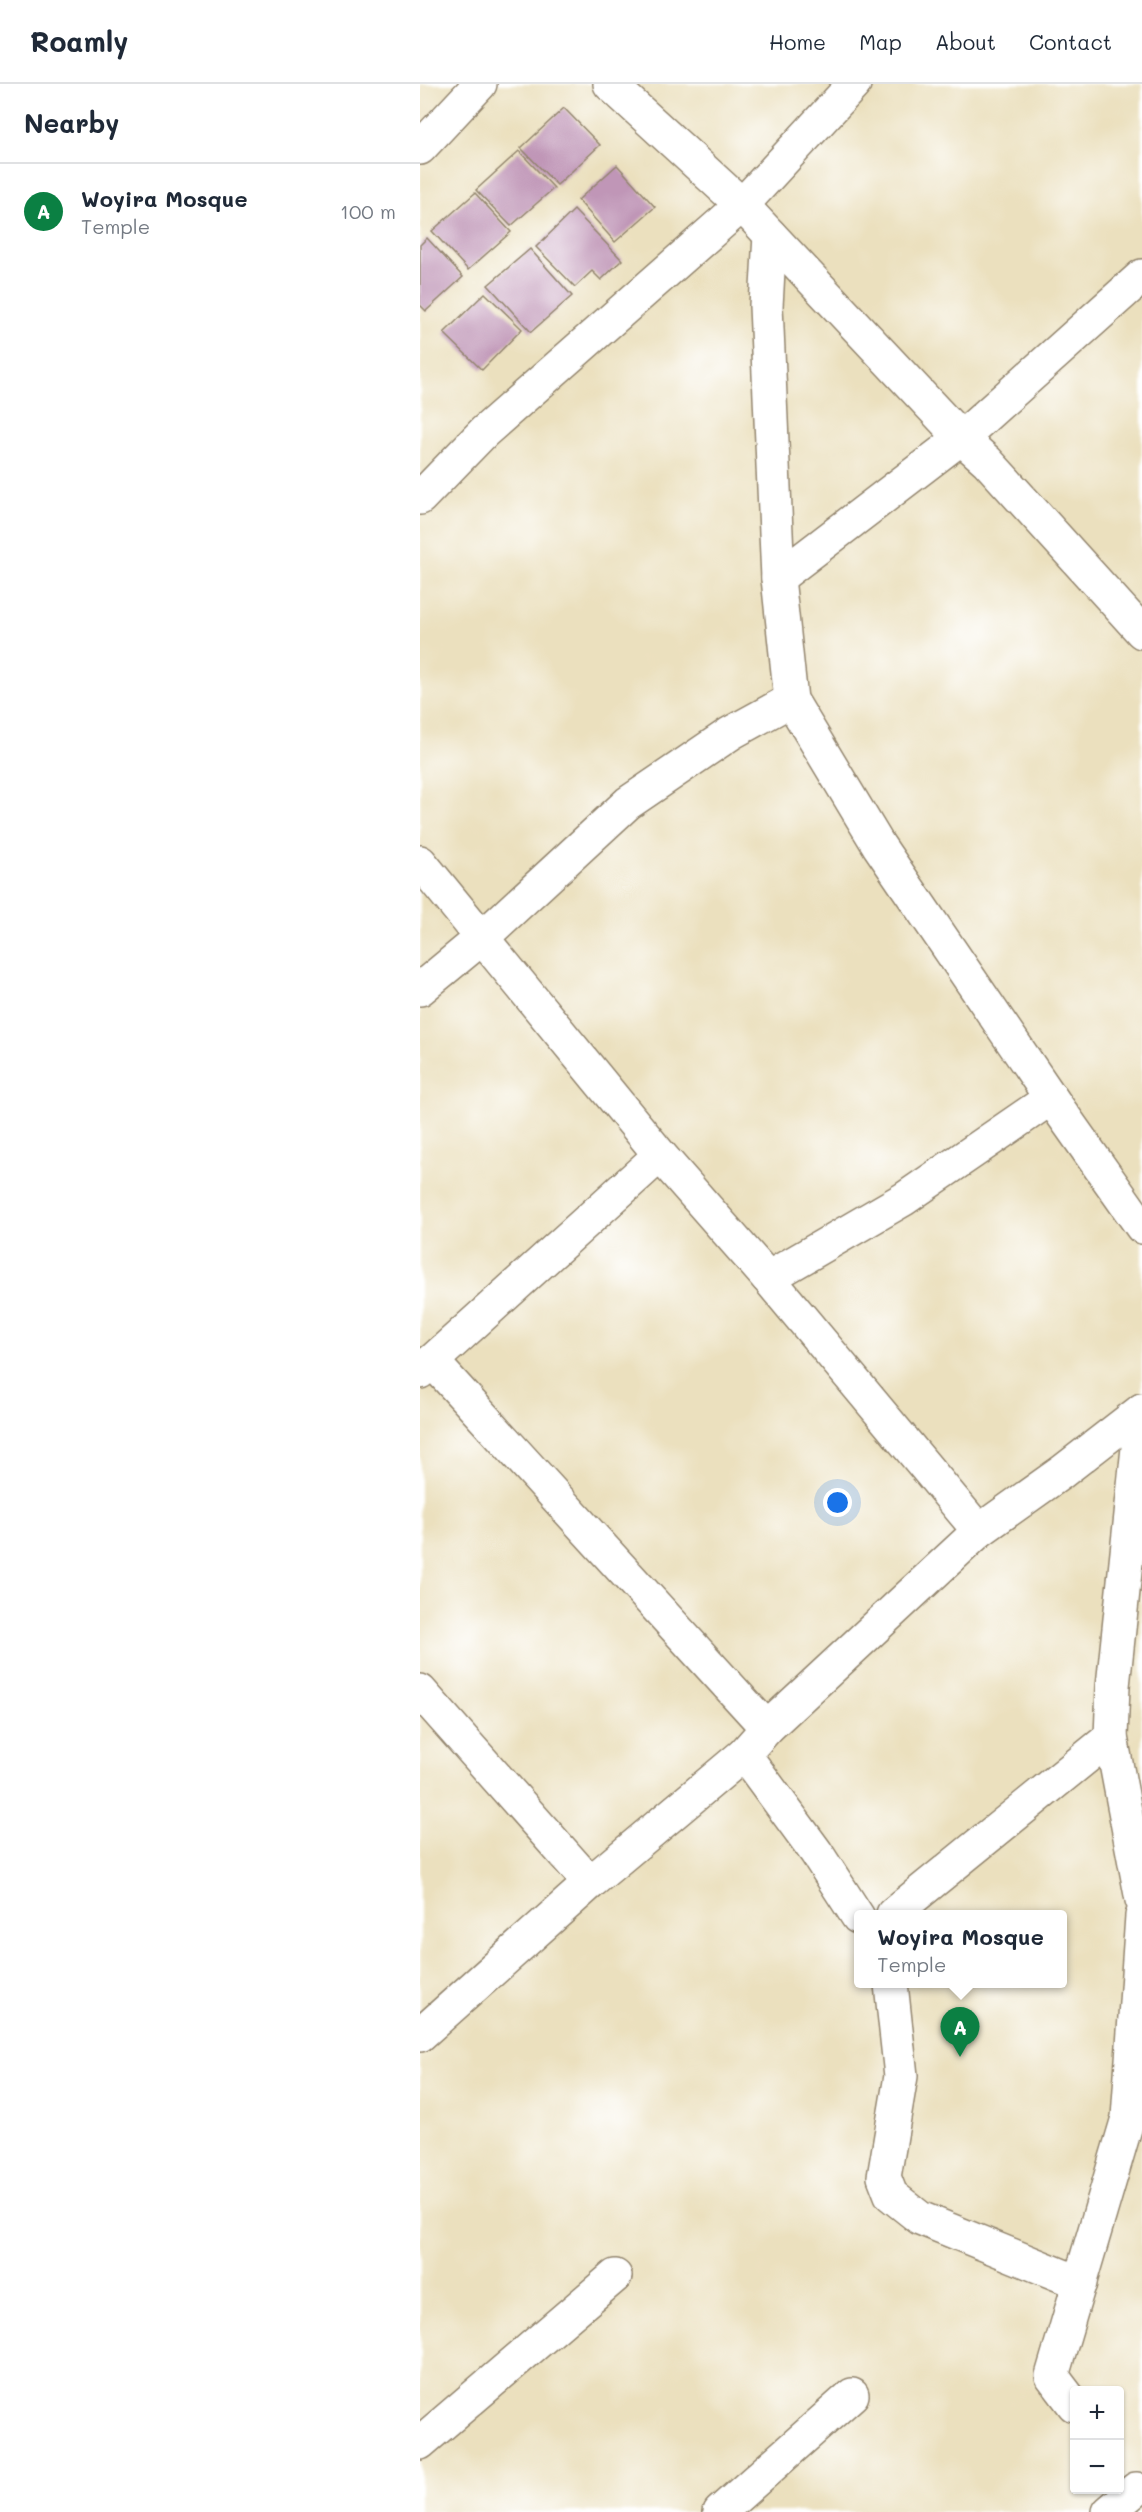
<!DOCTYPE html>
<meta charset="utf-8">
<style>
body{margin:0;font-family:Mali,sans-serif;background:#f6f6f7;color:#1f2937}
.controls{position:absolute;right:18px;bottom:18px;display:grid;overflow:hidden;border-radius:6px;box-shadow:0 2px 4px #0004}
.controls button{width:54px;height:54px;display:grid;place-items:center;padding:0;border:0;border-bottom:2px solid #e0e1e3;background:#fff;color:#1f2937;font:30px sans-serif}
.you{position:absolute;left:418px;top:1419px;width:21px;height:21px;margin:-15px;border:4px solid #fff;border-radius:50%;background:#1a73e8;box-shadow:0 0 0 9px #1a73e833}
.badge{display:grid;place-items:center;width:39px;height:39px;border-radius:50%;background:#0b8043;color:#fff;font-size:20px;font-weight:700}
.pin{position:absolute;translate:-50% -50px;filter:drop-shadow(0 2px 3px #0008)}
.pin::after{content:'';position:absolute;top:32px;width:21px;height:18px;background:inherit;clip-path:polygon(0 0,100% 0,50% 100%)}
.popup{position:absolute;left:434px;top:1826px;width:213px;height:78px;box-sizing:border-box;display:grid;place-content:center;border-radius:6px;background:#fff;filter:drop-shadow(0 2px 4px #0005);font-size:20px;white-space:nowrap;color:#747a83}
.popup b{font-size:22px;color:#1f2937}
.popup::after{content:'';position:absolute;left:50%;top:100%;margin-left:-12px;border:12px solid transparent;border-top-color:#fff}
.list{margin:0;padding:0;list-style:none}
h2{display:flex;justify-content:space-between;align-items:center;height:78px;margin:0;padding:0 24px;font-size:26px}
h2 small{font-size:20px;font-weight:400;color:#747a83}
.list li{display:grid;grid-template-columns:39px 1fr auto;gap:18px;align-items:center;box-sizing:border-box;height:96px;padding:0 24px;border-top:2px solid #e0e1e3}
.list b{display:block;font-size:22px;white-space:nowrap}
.list p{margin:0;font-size:20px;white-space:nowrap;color:#747a83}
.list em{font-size:20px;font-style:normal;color:#747a83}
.map{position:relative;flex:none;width:722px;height:2428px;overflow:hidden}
header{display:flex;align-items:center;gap:36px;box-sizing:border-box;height:84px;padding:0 30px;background:#fff;border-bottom:2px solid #e0e1e3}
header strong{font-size:28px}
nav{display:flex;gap:33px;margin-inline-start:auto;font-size:21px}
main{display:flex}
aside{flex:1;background:#fff}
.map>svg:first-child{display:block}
.building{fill:#c096b7}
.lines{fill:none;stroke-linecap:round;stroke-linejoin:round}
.minor-casing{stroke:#93856e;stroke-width:36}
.minor{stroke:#fff;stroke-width:33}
</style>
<header>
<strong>Roamly</strong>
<nav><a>Home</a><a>Map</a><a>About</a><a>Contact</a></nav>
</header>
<main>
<aside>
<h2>Nearby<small></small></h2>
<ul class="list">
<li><span class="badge">A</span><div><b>Woyira Mosque</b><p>Temple</p></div><em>100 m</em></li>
</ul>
</aside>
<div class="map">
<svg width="722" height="2428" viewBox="0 0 722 2428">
<rect width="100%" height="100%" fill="#fff"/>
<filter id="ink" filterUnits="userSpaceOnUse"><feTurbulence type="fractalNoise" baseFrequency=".0167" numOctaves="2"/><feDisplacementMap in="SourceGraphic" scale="12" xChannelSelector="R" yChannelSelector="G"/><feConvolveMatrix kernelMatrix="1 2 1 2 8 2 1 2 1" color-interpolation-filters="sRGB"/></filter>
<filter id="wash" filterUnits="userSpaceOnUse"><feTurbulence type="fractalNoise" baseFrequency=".008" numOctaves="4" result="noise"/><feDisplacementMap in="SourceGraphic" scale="24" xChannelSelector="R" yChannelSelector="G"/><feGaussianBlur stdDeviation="1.35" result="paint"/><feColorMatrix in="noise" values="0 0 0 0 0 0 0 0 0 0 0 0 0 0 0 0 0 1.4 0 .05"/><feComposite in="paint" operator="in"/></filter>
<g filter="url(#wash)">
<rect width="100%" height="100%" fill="#ebe0be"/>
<g id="blocks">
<!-- building -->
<g class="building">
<path d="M144,24L180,61L137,101L101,64Z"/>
<path d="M99,67L134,104L91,142L56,106Z"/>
<path d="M197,81L235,123L195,158L158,116Z"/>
<path d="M55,109L91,148L48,186L12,147Z"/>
<path d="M154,126L202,176L181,196L172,187L155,203L116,163Z"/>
<path d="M7,154L43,193L6,227L0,221V161Z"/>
<path d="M110,165L152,212L111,248L68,201Z"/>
<path d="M65,209L102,245L62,286L24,249Z"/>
</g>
</g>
</g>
<g filter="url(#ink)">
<use href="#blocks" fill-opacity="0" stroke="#93856e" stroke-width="1.5"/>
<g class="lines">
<defs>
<g id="minor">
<path d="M190,0L322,121L541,354L567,377L722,548"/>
<path d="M0,64L60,0"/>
<path d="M350,151L346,222L358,494L371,616L459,762L631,1014L722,1143"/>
<path d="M0,414L64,348L322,121L434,0"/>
<path d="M358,494L541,354L722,192"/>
<path d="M0,778L240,1071L348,1194L559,1447L347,1644L324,1670L170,1799L0,1951"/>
<path d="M0,905L63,853L208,719L311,649L371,616"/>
<path d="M348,1194L484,1115L631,1014"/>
<path d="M12,1277L347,1644"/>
<path d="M0,1288L240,1071"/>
<path d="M722,1326L693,1602L691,1653L722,1816"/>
<path d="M559,1447L642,1388L722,1326"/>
<path d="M0,1607L170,1799"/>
<path d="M324,1670L396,1768L438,1833"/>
<path d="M473,1830L691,1653"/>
<path d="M471,1900L481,1992L464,2093L471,2111L500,2134L660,2199"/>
<path d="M654,2321L632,2292L708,2034L722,1832"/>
<path d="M0,2359L195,2192"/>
<path d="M300,2428L432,2311"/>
<path d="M689,2428L716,2405"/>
</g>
</defs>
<!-- minor casing -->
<use href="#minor" class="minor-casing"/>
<!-- minor -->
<use href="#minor" class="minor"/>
</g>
</g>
</svg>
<div class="controls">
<button>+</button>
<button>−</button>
</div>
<div class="you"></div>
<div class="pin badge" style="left:540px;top:1973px">A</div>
<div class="popup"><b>Woyira Mosque</b>Temple</div>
</div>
</main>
